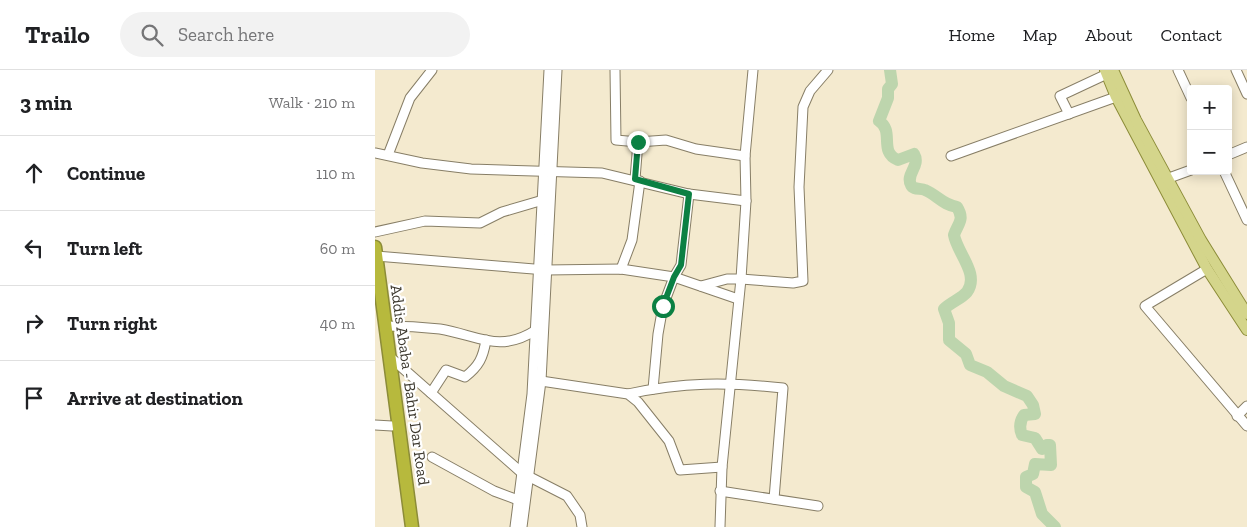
<!DOCTYPE html>
<meta charset="utf-8">
<style>
body{margin:0;font-family:"Zilla Slab",serif;background:#f2f2f2;color:#202124}
.controls{position:absolute;right:15px;top:15px;display:grid;overflow:hidden;border-radius:5px;box-shadow:0 2px 12px #0003}
.controls button{width:45px;height:45px;display:grid;place-items:center;padding:0;border:0;border-bottom:1px solid #e0e0e0;background:#fff;color:#202124;font:25px sans-serif}
.stop{position:absolute;width:15px;height:15px;margin:-11px;border:4px solid #0b8043;border-radius:50%;background:#fff}
.stop.end{background:#0b8043;border-color:#fff;box-shadow:0 1px 5px #0008}
.list{margin:0;padding:0;list-style:none}
h2{display:flex;justify-content:space-between;align-items:center;height:65px;margin:0;padding:0 20px;font-size:21px}
h2 small{font-size:16px;font-weight:400;color:#757577}
.list li{display:grid;grid-template-columns:32px 1fr auto;gap:15px;align-items:center;box-sizing:border-box;height:75px;padding:0 20px;border-top:1px solid #e0e0e0}
.list b{display:block;font-size:19px;white-space:nowrap}
.list em{font-size:16px;font-style:normal;color:#757577}
.icon{flex:none;width:28px;height:28px;fill:none;stroke:currentColor;stroke-width:2;stroke-linecap:round;stroke-linejoin:round}
.map{position:relative;flex:none;width:872px;height:457px;overflow:hidden}
header{display:flex;align-items:center;gap:30px;box-sizing:border-box;height:70px;padding:0 25px;background:#fff;border-bottom:1px solid #e0e0e0}
header strong{font-size:24px}
nav{display:flex;gap:28px;margin-inline-start:auto;font-size:18px}
.search{width:350px;height:45px;background:#f2f2f2;display:flex;align-items:center;gap:12px;box-sizing:border-box;padding:0 18px;border-radius:28px;color:#757577;font-size:19px}
main{display:flex}
aside{flex:1;background:#fff}
.map>svg:first-child{display:block}
.lines{fill:none;stroke-linecap:round;stroke-linejoin:round}
.river{stroke:#bdd5ad;stroke-width:12}
.minor-casing{stroke:#877e66;stroke-width:11}
.major-casing{stroke:#8c8c38;stroke-width:12}
.highway-casing{stroke:#8c8c38;stroke-width:15}
.minor{stroke:#fff;stroke-width:9}
.major{stroke:#d4d58b;stroke-width:10}
.highway{stroke:#b7b93d;stroke-width:12}
.route{stroke:#0b8043;stroke-width:6}
.labels{text-anchor:middle;dominant-baseline:central;stroke-width:4.5;stroke-linejoin:round;paint-order:stroke}
.street-label{font-size:16px;fill:#3c382e;stroke:#fff}
</style>
<header>
<strong>Trailo</strong>
<div class="search"><svg class="icon" aria-label="search" viewBox="0 0 24 24"><circle cx="10" cy="10" r="6"/><path d="M15 15l6 6"/></svg>Search here</div>
<nav><a>Home</a><a>Map</a><a>About</a><a>Contact</a></nav>
</header>
<main>
<aside>
<h2>3 min<small>Walk · 210 m</small></h2>
<ul class="list">
<li><svg class="icon" aria-label="ahead" viewBox="0 0 24 24"><path d="M12 20V5M6 11l6-6 6 6"/></svg><div><b>Continue</b></div><em>110 m</em></li>
<li><svg class="icon" aria-label="left" viewBox="0 0 24 24"><path d="M17 20v-9H6M10 6l-5 5 5 5"/></svg><div><b>Turn left</b></div><em>60 m</em></li>
<li><svg class="icon" aria-label="right" viewBox="0 0 24 24"><path d="M7 20v-9h11M14 6l5 5-5 5"/></svg><div><b>Turn right</b></div><em>40 m</em></li>
<li><svg class="icon" aria-label="arrive" viewBox="0 0 24 24"><path d="M6 21V4h12l-3 4 3 4H6"/></svg><div><b>Arrive at destination</b></div></li>
</ul>
</aside>
<div class="map">
<svg width="872" height="457" viewBox="0 0 872 457">
<rect width="100%" height="100%" fill="#f4eacf"/>
<g class="lines">
<!-- river -->
<path class="river" d="M515,0L517,14L513,19V28L504,51C520,61 503,82 523,90L539,84C546,96 530,104 536,115C538,120 546,118 550,120C562,125 568,135 582,137C590,150 583,153 579,165C582,183 605,204 592,222C586,229 576,232 569,239L574,253V270L591,284L595,295L612,302L629,316L652,326L658,335L660,344L649,345C645,351 644,358 647,365L660,368L667,379L672,375H675L676,395L660,394L658,404L651,407V417L660,422L667,444L680,457"/>
<defs>
<g id="minor">
<path d="M240,0L241,70L263,72L291,70L321,79L370,86"/>
<path d="M803,0L816,28"/>
<path d="M861,0L872,24"/>
<path d="M694,44L685,26L732,4"/>
<path d="M0,83L47,93L96,99L227,103L314,124L371,131"/>
<path d="M13,85L35,28L57,0"/>
<path d="M853,85L872,77"/>
<path d="M576,86L741,27"/>
<path d="M849,101L872,150"/>
<path d="M794,108L816,100"/>
<path d="M260,109L263,72"/>
<path d="M0,162L50,151L105,153L127,142L168,130"/>
<path d="M1,186L171,200L246,199L299,207L363,229"/>
<path d="M246,199L257,170L265,111"/>
<path d="M832,199L770,236L872,356"/>
<path d="M326,216L352,209H366L418,213L428,211L424,117L428,37L435,21L453,0"/>
<path d="M11,256C28,256 47,257 65,259C102,265 124,284 161,260"/>
<path d="M15,287L147,403L192,426L205,445L207,457"/>
<path d="M166,311L253,324L263,332L294,371L305,400L347,397"/>
<path d="M278,319L283,264L288,236L299,207L306,195L314,124"/>
<path d="M56,323L71,300L90,307C104,296 108,288 111,270"/>
<path d="M253,324C308,312 352,312 408,318L399,429"/>
<path d="M862,346L872,336"/>
<path d="M0,355L17,356"/>
<path d="M57,387L119,421L143,430"/>
<path d="M345,421L443,436"/>
<path d="M140,457L157,324L174,0"/>
<path d="M147,457L166,311L182,0"/>
<path d="M345,457L347,397L366,209L371,131L370,86L378,0"/>
</g>
<g id="major">
<path d="M730,0L741,27L832,199L872,260"/>
<path d="M738,0L761,50L826,170L872,244"/>
</g>
<path id="highway" d="M0,177L37,457"/>
</defs>
<!-- minor casing -->
<use href="#minor" class="minor-casing"/>
<!-- major casing -->
<use href="#major" class="major-casing"/>
<!-- highway casing -->
<use href="#highway" class="highway-casing"/>
<!-- minor -->
<use href="#minor" class="minor"/>
<!-- major -->
<use href="#major" class="major"/>
<!-- highway -->
<use href="#highway" class="highway"/>
</g>
<g class="lines">
<!-- route -->
<path class="route" d="M263,72L260,109L314,124L306,195L299,207L288,236"/>
</g>
<g class="labels">
<!-- street labels -->
<g class="street-label">
<text transform="translate(35 315) rotate(82)">Addis Ababa - Bahir Dar Road</text>
</g>
</g>
</svg>
<div class="controls">
<button>+</button>
<button>−</button>
</div>
<div class="stop" style="left:288px;top:236px"></div>
<div class="stop end" style="left:263px;top:72px"></div>
</div>
</main>
